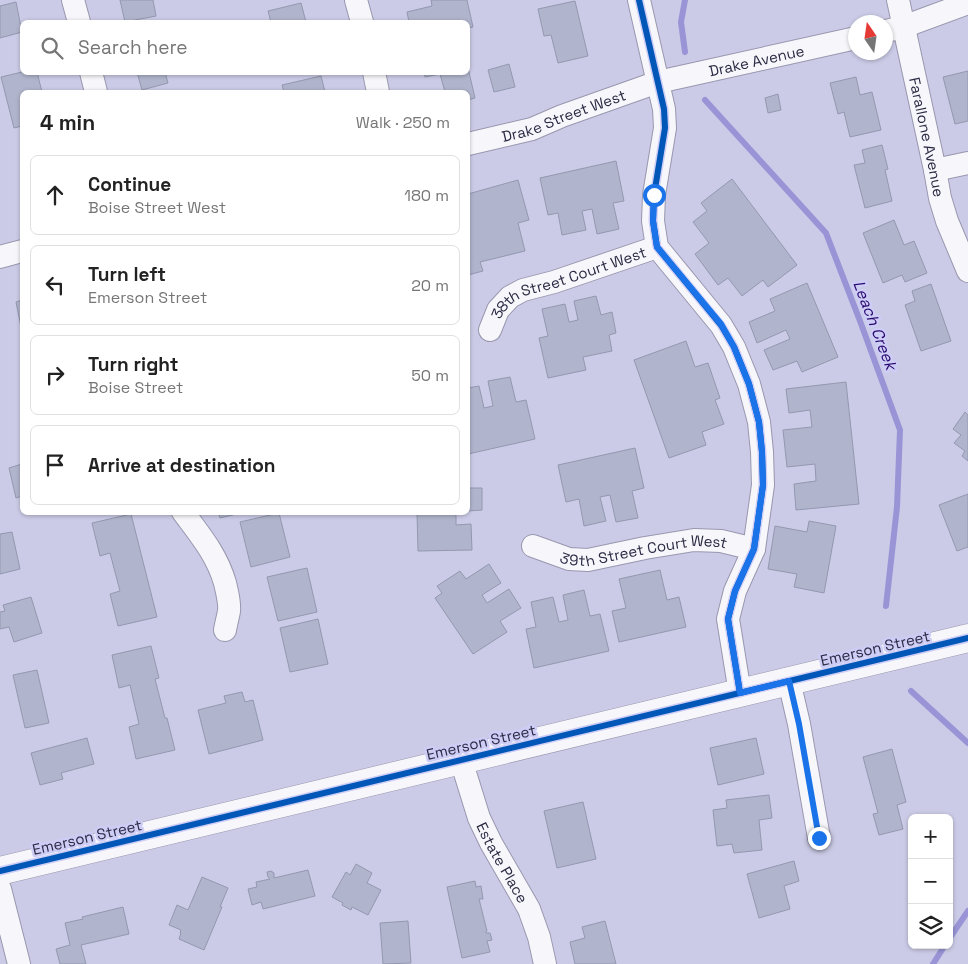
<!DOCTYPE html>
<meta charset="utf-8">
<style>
body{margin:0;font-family:"Space Grotesk",sans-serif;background:#f2f2f2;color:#222}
.controls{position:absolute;right:15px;bottom:15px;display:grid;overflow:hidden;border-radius:8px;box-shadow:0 1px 4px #0004}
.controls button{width:45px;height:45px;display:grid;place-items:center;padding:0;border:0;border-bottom:1px solid #e0e0e0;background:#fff;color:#222;font:25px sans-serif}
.compass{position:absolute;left:848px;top:15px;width:45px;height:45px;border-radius:50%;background:#fff;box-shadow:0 1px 4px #0004;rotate:347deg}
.stop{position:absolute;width:15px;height:15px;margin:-11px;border:4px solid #1a73e8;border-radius:50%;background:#fff}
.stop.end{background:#1a73e8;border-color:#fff;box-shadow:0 1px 5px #0008}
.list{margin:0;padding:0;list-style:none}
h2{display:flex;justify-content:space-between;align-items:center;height:65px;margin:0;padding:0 20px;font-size:21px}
h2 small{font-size:16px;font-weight:400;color:#767676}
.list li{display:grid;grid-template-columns:32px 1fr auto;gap:15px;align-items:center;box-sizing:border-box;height:80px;margin:0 10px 10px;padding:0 10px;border:1px solid #e0e0e0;border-radius:8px}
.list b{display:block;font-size:19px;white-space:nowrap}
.list p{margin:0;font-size:16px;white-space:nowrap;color:#767676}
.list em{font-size:16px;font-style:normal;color:#767676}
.icon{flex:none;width:28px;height:28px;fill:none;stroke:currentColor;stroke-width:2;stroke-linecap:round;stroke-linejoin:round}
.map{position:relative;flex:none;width:968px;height:964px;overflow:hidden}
.search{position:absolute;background:#fff;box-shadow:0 1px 4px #0004;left:20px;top:20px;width:450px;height:55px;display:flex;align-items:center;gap:12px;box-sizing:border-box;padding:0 18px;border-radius:8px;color:#767676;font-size:19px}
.panel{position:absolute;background:#fff;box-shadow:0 1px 4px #0004;left:20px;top:90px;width:450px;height:425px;border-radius:8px}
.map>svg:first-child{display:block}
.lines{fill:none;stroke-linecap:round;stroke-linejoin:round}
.stream{stroke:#9894d6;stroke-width:6}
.building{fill:#b0b5cd;stroke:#9398af}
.street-casing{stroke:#9897af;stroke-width:24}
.secondary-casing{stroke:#9897af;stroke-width:29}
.street{stroke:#f7f7fb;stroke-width:22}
.secondary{stroke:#f7f7fb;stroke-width:28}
.cycleway-casing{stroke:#cdcdf6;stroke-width:9}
.cycleway{stroke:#0057b8;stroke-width:6}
.route{stroke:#1a73e8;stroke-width:6}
.labels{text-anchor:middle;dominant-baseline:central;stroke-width:5;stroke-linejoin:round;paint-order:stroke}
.street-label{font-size:15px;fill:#2b2a44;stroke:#cdcdf6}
.water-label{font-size:16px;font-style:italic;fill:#2a096f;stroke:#cdcdf6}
</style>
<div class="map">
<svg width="968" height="964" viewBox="0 0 968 964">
<rect width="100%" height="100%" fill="#cbcbe7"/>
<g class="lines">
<!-- stream -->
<g class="stream">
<path d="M685,52L681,22L685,0"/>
<path d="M705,100L826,233L860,321L900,430L897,507L886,606"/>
<path d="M911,691L968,743"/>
<path d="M949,939L968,911"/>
<path d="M933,964L945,945"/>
</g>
</g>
<!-- building -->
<g class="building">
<path d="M120,0H153L156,16L125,22Z"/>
<path d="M431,0H467L473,27L468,28V22H409L407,12L432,6Z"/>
<path d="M575,1L588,56L558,63L551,35L544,36L538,9Z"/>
<path d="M16,2L22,32L0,38V6Z"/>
<path d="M301,3L306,22H271L268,11Z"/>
<path d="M509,64L515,87L494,92L488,70Z"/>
<path d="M468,68L475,98L468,100V92H445L440,74L425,77L424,72H468Z"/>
<path d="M968,71V121L955,124L943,77Z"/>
<path d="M22,72H37L42,92H22V126L14,128L1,77Z"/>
<path d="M137,72H165L168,83L142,90Z"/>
<path d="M321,76L325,92H284L282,85Z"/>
<path d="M856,77L860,95L872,92L881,130L850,137L844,112L838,114L830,83Z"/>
<path d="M778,94L781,110L768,113L765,98Z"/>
<path d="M882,145L888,169L885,170L892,201L865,208L854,165L865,163L862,150Z"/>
<path d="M616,161L624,201L613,203L619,229L597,234L592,209L582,211L586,230L562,235L558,213L548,215L540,178Z"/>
<path d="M732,179L797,265L768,287L763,280L742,296L728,278L718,285L695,254L709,243L693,222L707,211L701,203Z"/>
<path d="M518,180L529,220L518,223L525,251L480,262L483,271L468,275V194Z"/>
<path d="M894,220L904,245L914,241L927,273L905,282L902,275L883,283L863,233Z"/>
<path d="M807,283L838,357L802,372L797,361L773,370L764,350L790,339L786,330L757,343L749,322L775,311L770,299Z"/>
<path d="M931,284L951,341L921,351L905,305L915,301L912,291Z"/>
<path d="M596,296L601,315L612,312L616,333L609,335L612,351L583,357L586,370L548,378L539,338L548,336L542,309L565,304L569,322L578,320L574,301Z"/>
<path d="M22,300V332L16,302Z"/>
<path d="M686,341L695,367L708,363L720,398L715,400L724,424L702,432L706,445L669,458L634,360Z"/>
<path d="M510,377L516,402L526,400L535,439L468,454V388L479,386L484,408L493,406L488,381Z"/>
<path d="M846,382L859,504L796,510L794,484L816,481L815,464L787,467L783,430L812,427L810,410L789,413L786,389Z"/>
<path d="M965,412L968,415V461L962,456L965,451L954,443L961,435L953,429Z"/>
<path d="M635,448L644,488L632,491L638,518L616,522L610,495L600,497L606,521L584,526L579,499L566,502L558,465Z"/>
<path d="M22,464V496L16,498L9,468Z"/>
<path d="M468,488H482V510L468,511Z"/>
<path d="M968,494V547L957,551L939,505Z"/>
<path d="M218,512H245L220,518Z"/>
<path d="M417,512H456V525L471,524L472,550L418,551Z"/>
<path d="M279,513L290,557L251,567L240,522Z"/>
<path d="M131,514L157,617L118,626L110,594L120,591L110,553L100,556L92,523Z"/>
<path d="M809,521L836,526L824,593L794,587L797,574L768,569L775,526L807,532Z"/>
<path d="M12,532L20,569L0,574V534Z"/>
<path d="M489,564L501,583L482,595L487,603L509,589L521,608L500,621L507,632L473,654L435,598L442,593L437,586L460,571L466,579Z"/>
<path d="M307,568L317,612L278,621L267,577Z"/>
<path d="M660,570L667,600L679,597L686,627L619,642L612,611L626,608L619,579Z"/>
<path d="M584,590L590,616L600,614L609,651L534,668L526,629L536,627L531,602L553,597L559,622L568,620L563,595Z"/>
<path d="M31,597L42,633L14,642L9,627L0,629V612L5,611L3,605Z"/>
<path d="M318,619L328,664L290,672L280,628Z"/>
<path d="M151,646L159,678L155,679L165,718H167L175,750L136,759L129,727L139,724L130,685L119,688L112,655Z"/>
<path d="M37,670L49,723L25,728L13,675Z"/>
<path d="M242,692L245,702L253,700L263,740L209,754L198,710L226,703L224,696Z"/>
<path d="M87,738L94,764L61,773L63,779L40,785L31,753Z"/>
<path d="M756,738L764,774L718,785L710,748Z"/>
<path d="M892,749L906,802L897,805L903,829L879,835L873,814L878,813L863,757Z"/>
<path d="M769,795L772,818L759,820L762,850L734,853L732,844L717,846L713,810L727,808L726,800Z"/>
<path d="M583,802L596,859L557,868L544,811Z"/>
<path d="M794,861L799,881L784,886L790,909L759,918L747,874Z"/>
<path d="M356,864L372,873L367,883L381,890L368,915L352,907L351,910L342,905L343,903L332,897L346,872L350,875Z"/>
<path d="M308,870L315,896L263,909L261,902L252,905L248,889L257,887L256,882L270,879L268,877L267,872L271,871L274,873V878Z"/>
<path d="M202,877L228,888L220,907H222L204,950L179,939L181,933H180L181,930L169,925L177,905L188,910Z"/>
<path d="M475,881L476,887L481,886L483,899H479L487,931H486V933H490L492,940L487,941L490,952L462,958L447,887Z"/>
<path d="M123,907L129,934L81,945L86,964H60L56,949L70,945L65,923L83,919L82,917Z"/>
<path d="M408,921L411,963L383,964L380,923Z"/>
<path d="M605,921L616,964H575L570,942L585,938L582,927Z"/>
</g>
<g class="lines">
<defs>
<g id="street">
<path d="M73,0L79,22"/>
<path d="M356,0L362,22"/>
<path d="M639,0L664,109L665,128L654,195L653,221L657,247L721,325L734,347L749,384L759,422L762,452L763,485L754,549L735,591L728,619L740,693"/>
<path id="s1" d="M898,0L935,170L940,198L947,221L968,271"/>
<path d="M886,31L903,27L968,3"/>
<path d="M91,72L96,92"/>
<path d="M374,72L378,92"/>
<path id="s2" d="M468,144L532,129L562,116L658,82L856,38"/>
<path d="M935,170L968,163"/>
<path d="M0,257L22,251"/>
<path id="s3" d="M490,330L498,310L510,297L523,290L554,282L657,247"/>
<path d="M183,512C200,535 217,555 225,583C227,592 230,602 229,611C228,617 226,624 225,630"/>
<path id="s4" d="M533,546L569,559L588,560L645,548L694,540L721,541L754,549"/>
<path d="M789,681L799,724L819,838"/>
<path id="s5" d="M461,760L479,818L491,843L529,909L539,937L545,964"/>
<path d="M0,889L19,964"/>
</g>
<path id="secondary" d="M0,871L968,638"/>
</defs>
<!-- street casing -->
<use href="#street" class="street-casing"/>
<!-- secondary casing -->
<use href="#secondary" class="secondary-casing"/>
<!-- street -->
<use href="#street" class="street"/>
<!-- secondary -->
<use href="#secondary" class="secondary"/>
<defs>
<g id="cycleway">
<path d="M639,0L664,109L665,128L654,195L653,221L657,247L721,325L734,347L749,384L759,422L762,452L763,485L754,549L735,591L728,619L740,693"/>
<path d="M0,871L968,638"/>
</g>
</defs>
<!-- cycleway casing -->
<use href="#cycleway" class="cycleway-casing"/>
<!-- cycleway -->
<use href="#cycleway" class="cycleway"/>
</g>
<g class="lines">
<!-- route -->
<path class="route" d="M654,195L653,221L657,247L721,324L734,347L749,384L759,422L762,452L763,485L754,549L735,591L728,619L740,693L789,681L799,724L819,838"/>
</g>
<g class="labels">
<!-- street labels -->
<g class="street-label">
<text stroke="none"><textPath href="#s2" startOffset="301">Drake Avenue</textPath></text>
<text stroke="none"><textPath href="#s2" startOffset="100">Drake Street West</textPath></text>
<text stroke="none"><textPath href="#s1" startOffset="140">Farallone Avenue</textPath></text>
<text stroke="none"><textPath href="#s3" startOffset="98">38th Street Court West</textPath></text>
<text stroke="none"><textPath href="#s4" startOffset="114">39th Street Court West</textPath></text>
<text transform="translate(875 648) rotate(-13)">Emerson Street</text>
<text transform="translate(481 742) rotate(-13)">Emerson Street</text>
<text transform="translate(87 837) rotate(-13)">Emerson Street</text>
<text stroke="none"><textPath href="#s5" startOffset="111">Estate Place</textPath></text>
</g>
<!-- water labels -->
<g class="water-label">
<text transform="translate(875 325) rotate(69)">Leach Creek</text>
</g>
</g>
</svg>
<div class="controls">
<button>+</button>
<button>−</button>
<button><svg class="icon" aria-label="layers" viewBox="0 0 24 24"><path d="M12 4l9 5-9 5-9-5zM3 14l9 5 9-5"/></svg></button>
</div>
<svg class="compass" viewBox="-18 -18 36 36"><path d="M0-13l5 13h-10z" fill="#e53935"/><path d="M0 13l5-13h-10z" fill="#767676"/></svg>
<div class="stop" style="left:654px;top:195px"></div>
<div class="stop end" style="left:819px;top:838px"></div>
<div class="search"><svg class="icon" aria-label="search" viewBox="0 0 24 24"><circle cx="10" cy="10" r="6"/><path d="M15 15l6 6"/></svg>Search here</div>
<section class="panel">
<h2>4 min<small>Walk · 250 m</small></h2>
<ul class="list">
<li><svg class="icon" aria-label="ahead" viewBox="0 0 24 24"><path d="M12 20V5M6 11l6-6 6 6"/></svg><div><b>Continue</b><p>Boise Street West</p></div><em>180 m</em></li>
<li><svg class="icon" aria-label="left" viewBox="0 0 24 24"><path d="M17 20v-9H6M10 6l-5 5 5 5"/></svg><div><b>Turn left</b><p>Emerson Street</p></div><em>20 m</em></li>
<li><svg class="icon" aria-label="right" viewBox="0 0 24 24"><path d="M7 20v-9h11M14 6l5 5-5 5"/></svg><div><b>Turn right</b><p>Boise Street</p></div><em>50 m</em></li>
<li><svg class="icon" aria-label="arrive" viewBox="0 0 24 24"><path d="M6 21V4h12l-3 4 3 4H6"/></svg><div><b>Arrive at destination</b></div></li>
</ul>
</section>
</div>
